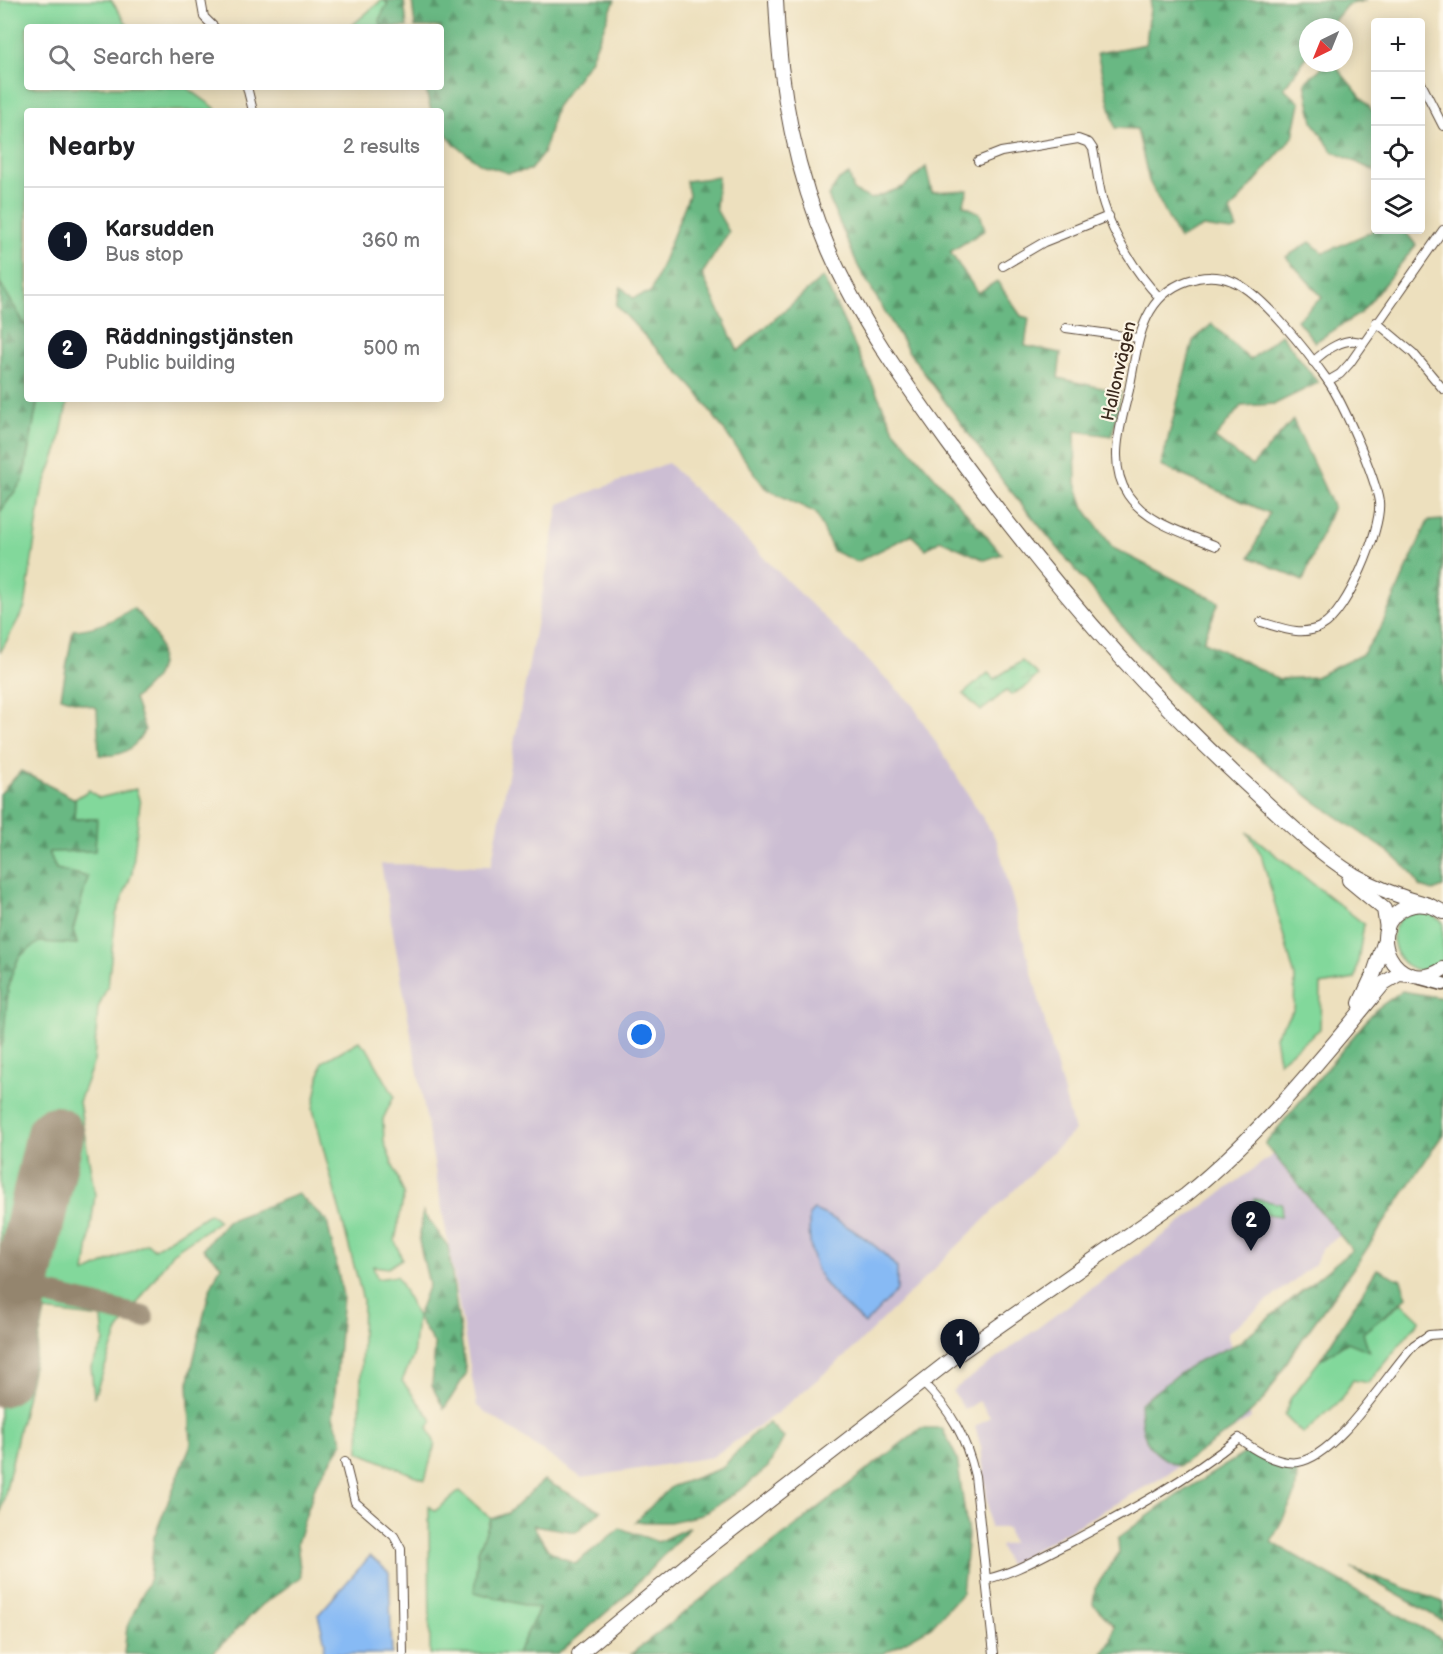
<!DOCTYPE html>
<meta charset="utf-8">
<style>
body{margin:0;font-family:"Balsamiq Sans",sans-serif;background:#f6f6f6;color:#202124}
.controls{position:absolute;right:18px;top:18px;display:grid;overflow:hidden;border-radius:6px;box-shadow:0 3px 15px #0003}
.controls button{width:54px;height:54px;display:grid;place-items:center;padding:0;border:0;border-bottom:2px solid #e0e0e0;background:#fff;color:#202124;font:30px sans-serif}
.compass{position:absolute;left:1299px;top:18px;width:54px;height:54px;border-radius:50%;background:#fff;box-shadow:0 3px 15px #0003;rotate:223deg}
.you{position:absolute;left:642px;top:1035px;width:21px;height:21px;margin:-15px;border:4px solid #fff;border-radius:50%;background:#1a73e8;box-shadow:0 0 0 9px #1a73e833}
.badge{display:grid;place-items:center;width:39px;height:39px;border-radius:50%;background:#111827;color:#fff;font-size:20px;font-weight:700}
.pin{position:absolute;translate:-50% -50px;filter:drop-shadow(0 2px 3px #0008)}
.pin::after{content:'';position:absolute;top:32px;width:21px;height:18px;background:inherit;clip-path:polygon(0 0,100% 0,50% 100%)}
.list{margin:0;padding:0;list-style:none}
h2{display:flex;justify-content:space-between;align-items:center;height:78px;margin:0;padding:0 24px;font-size:26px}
h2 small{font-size:20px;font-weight:400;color:#757577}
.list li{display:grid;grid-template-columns:39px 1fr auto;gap:18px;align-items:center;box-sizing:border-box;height:108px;padding:0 24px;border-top:2px solid #e0e0e0}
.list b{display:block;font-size:22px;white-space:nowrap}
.list p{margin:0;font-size:20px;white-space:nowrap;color:#757577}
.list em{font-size:20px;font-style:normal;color:#757577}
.icon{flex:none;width:33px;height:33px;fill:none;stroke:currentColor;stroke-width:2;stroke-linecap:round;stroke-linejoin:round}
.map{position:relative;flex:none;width:1443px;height:1654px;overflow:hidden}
.search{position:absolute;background:#fff;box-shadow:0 3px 15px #0003;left:24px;top:24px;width:420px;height:66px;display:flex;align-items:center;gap:15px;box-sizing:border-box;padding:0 21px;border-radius:6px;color:#757577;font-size:22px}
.panel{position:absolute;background:#fff;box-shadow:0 3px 15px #0003;left:24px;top:108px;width:420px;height:294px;border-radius:6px}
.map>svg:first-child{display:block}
.industrial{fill:#ccbed3}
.grass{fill:#82d89b;stroke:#5e815c;stroke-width:1.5}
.forest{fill:url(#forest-firs);stroke:#527150;stroke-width:1.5}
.wetland{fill:url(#wetland-marsh);stroke:#5e815c;stroke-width:1.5}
.water{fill:#87baf4;stroke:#617289;stroke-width:1.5}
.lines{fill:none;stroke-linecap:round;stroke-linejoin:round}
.taxiway{stroke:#94856e;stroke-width:22}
.runway{stroke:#94856e;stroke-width:58}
.street-casing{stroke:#564536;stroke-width:10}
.primary-casing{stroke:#564536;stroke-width:15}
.highway-casing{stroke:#564536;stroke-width:16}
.street{stroke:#fff;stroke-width:8}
.primary{stroke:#fff;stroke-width:12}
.highway{stroke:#fff;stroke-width:14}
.labels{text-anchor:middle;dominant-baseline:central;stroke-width:4.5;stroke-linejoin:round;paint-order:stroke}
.street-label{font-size:18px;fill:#3b2a1e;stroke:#fcf5e5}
</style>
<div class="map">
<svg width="1443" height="1654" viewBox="0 0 1443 1654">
<defs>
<pattern id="forest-firs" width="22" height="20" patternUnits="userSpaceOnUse" patternTransform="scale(1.5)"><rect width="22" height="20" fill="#69b883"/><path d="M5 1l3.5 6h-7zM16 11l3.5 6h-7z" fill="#58966b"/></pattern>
<pattern id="wetland-marsh" width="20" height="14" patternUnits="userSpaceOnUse" patternTransform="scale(1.5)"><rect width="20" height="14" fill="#82d89b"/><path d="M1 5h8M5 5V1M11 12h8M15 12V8" fill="none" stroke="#71ba85"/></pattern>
</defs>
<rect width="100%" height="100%" fill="#fcf5e5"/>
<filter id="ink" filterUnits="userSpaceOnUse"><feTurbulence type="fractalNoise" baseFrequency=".0167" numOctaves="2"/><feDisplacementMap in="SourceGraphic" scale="12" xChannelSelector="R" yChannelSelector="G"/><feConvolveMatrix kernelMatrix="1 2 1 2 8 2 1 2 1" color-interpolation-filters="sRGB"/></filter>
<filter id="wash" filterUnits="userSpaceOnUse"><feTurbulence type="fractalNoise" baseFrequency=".008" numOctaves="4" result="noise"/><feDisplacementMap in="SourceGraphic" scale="24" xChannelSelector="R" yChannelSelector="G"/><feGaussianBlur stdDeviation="1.35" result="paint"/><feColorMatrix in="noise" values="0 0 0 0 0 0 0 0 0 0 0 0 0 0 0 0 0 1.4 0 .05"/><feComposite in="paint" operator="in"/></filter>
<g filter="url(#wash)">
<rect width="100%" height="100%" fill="#ede0be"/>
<!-- industrial -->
<g class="industrial">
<path d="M668,463L912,704L997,841L1074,1131L849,1353L776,1414L712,1457L582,1478L477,1406L381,864L491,866L559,504Z"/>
<path d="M1274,1154L1342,1234L1321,1249L1315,1264L1227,1333L1251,1418L1161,1478L1008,1565L1000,1546L1012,1543L1007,1528H990L981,1447L975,1427L990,1417L979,1401L965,1410L952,1391Z"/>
</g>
<!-- grass -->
<g class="grass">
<path d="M0,0H111L129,27H27V87H186L215,108L216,111H27V328L0,283Z"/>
<path d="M382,0L388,3L380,18L381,27H350Z"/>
<path d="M38,399H68L58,449L42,491L25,607L0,653V512L23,480Z"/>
<path d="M136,789L140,803L132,873L116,915L108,985L98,1008L94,1061L79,1102L95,1195L85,1273L147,1243L154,1249L210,1213L219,1221L172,1253L118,1331L94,1397L91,1367L104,1342L102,1318L45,1311L0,1517V1048L3,1042C6,1014 4,952 39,942C50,939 66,944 77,944L73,930L88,877L56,869L49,852L96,819H74L75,799L89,790L99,798Z"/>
<path d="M1247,832L1364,924L1355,979L1321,985L1320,1029L1279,1062L1275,1036L1294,1009L1295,977L1261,854Z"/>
<path d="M1427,912L1443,922V959C1399,1001 1365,907 1427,912Z"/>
<path d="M359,1041L368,1050L394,1096L383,1119L384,1142L404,1194L395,1241L402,1259L388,1268L373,1266L377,1279L397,1276L417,1317L413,1357L402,1381L433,1421L428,1427L435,1444L425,1480L359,1452L363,1300L313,1109L322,1062Z"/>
<path d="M1254,1199L1282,1204L1281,1216L1252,1212Z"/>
<path d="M1402,1303L1420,1320L1368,1383L1353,1380L1340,1401L1303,1434L1285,1416L1290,1399L1320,1360L1348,1342L1369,1350L1362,1333Z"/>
<path d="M460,1491L491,1519L478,1551L539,1609L517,1654H430L429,1506L435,1511Z"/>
</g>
<!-- forest -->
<g class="forest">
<path d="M385,0H404L407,27H381L380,18L388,3Z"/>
<path d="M412,0H615L590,61L556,107L543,154L530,170L508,173L481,164L454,144L441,127V111H431L425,87H441V27H415Z"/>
<path d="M1151,0H1367L1347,5L1329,27H1308V55L1284,88L1300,103L1293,137L1230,211L1237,229L1231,231L1203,227L1179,239L1149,181L1137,129L1115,128L1097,53L1146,44Z"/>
<path d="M1327,63H1333L1375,114V171L1332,151L1313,122L1305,82Z"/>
<path d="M926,167L932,192L968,190L963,205L980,213L985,230L950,252L978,293L997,281L1021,316L1029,318L1025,346L1061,353L1058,378L1121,392L1112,436L1075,431L1076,483L1084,508L1113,548L1219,602L1203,641L1279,679L1315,677L1363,654L1381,627L1428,521L1443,520V887L1433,891L1420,887L1411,872L1389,852L1314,801L1195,707L1131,637L1005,484L909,352L859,268L828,196L839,180L849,174L854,191L871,199L903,187Z"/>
<path d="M718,177L716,209L729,232L702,274L738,351L823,277L894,430L1002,554L985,560L940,540L926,549L911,535L857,562L833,551L816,513L765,488L696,391L616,305L621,287L633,298L651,292L689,195L686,181Z"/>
<path d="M1375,226L1376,230H1404L1416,245L1361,313L1315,342L1297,320L1322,297L1286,257L1310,242L1323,253L1371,232Z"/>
<path d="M0,283L27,328V399H38L23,480L0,512Z"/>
<path d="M1212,324L1250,360L1281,334L1318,383L1275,404L1241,406L1215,438L1252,466L1293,420L1333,506L1303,581L1250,557L1269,513L1161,466L1193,341Z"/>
<path d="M133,608C152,626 168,646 157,674C153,683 141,692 134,699L145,730C135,749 121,758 99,755L97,708L61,697L73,630C94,629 115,620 133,608Z"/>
<path d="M21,771L75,799L74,819H97L95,851L49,852L56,869L88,877L73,930L77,944L39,942L19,957L9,981L3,1042L0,1048V794Z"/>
<path d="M1402,991L1443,998V1134L1362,1256L1293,1352L1264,1400L1233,1429L1179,1466C1146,1452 1141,1438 1140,1403L1194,1363L1237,1344L1352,1250L1265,1144L1375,1010Z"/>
<path d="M298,1194L327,1221L343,1296L333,1417L343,1442L316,1484L297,1543L301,1577L262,1605L212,1654H124L127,1627L150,1578L154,1537L191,1444L188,1384L209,1292L221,1265L203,1249L227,1221Z"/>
<path d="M423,1212L448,1246L466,1374L444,1409L432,1386L435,1345L417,1317L429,1284L419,1241Z"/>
<path d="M1377,1269L1401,1280L1407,1297L1363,1333L1369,1351L1348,1342L1320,1360Z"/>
<path d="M769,1423L784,1438L768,1467L743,1488L701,1515L670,1522H635L671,1487L722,1468L755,1432Z"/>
<path d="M921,1428H942L957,1458L968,1535L962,1593L931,1627L883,1654H631Z"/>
<path d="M1245,1453L1298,1467L1295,1495L1271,1542L1443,1640V1654H1103L1111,1641L1114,1626L1093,1604L1095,1588L1119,1553L1118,1538L1174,1497Z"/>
<path d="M544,1480L601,1511L576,1532L533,1525L548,1550L575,1564L620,1528L658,1542L690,1527L623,1598L558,1654H517L539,1609L474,1592L478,1551L491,1519L508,1513Z"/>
<path d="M1351,1568L1443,1602V1621Z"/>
</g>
<!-- wetland -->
<path class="wetland" d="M1022,661L1038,675L1026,687L1011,695L1006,691L981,711L963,694L988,673L994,679Z"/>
<!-- water -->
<g class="water">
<path d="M814,1210C844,1222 877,1243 897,1268V1290L865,1324C823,1286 808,1275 809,1215Z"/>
<path d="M370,1556L389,1572L392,1654H322L325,1643L318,1615Z"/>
</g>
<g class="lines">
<!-- taxiway -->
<path class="taxiway" d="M47,1294L143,1317"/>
<!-- runway -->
<path class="runway" d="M0,1378L55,1135"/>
</g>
</g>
<g filter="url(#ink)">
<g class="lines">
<defs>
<g id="street">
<path d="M201,0L204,17L214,27"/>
<path d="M1420,81L1443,126"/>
<path d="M247,87L253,111"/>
<path d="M978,161L1001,152L1078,139L1089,143L1093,149C1097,167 1098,187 1104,205C1114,237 1136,273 1159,297"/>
<path d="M1003,266L1044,242L1109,216"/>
<path d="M1376,322L1413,353L1443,389"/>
<path d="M1066,328L1138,338"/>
<path d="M1313,362C1324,351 1346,335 1363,343"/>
<path d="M1328,381L1340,374L1350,363L1443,230"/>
<path d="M1216,546C1185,533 1148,524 1128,495C1107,464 1121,423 1129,390C1138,347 1139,298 1187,281C1201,276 1218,275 1232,281C1261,292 1309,354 1328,381C1343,403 1375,476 1379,502C1382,529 1347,613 1322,626C1302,637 1282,628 1261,622"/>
<path d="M922,1382C951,1410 966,1437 975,1476L994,1654"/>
<path d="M345,1462L355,1502L394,1536L401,1549L403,1654"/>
<path d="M987,1579C1016,1572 1040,1557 1067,1544C1126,1513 1187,1480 1239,1438C1253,1450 1279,1465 1298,1462C1338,1456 1386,1375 1414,1345L1429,1335L1443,1334"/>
</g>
<path id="primary" d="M1417,977L1443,984"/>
<g id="highway">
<path d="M776,0C779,85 795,171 829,250C859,319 904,382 948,443C1037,565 1135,683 1247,785C1281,816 1314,850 1354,875C1378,889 1403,898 1429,905"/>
<path d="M1349,880L1384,909L1387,929"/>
<path d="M1443,912C1432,905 1420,902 1407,907C1360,927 1396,1000 1443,969"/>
<path d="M1360,1003L1374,973L1384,943"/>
<path d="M579,1654L694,1559L957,1355L1186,1195C1261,1134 1322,1058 1384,983L1399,974L1411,975"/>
</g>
</defs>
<!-- street casing -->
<use href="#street" class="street-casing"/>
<!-- primary casing -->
<use href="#primary" class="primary-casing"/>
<!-- highway casing -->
<use href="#highway" class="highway-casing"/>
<!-- street -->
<use href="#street" class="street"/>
<!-- primary -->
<use href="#primary" class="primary"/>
<!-- highway -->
<use href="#highway" class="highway"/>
</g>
</g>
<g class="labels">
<!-- street labels -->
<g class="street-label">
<text transform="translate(1119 371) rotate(-77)">Hallonvägen</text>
</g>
</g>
</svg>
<div class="controls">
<button>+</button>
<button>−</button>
<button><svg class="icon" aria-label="locate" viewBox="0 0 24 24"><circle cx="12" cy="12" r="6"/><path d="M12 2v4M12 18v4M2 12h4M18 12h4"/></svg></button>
<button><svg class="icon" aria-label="layers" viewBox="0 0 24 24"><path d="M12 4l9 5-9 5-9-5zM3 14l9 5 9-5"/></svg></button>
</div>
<svg class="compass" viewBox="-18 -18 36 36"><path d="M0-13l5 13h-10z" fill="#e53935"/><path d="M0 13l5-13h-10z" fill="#757577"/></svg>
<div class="you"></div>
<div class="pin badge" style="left:960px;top:1369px">1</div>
<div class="pin badge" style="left:1251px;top:1251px">2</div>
<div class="search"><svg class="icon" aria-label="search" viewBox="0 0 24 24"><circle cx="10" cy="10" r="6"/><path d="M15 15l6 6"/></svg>Search here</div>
<section class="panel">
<h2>Nearby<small>2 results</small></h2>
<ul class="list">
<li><span class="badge">1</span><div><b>Karsudden</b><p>Bus stop</p></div><em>360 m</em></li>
<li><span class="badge">2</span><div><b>Räddningstjänsten</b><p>Public building</p></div><em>500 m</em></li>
</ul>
</section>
</div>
